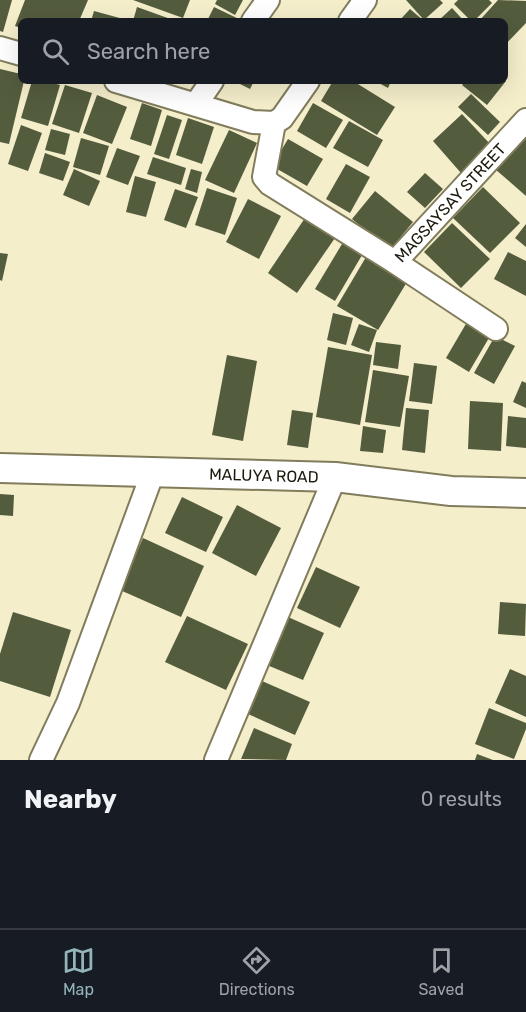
<!DOCTYPE html>
<style>
body{margin:0;font-family:Rubik,sans-serif;background:#242831;color:#f1f3f6}
.list{margin:0;padding:0;list-style:none}
h2{display:flex;justify-content:space-between;align-items:center;height:78px;margin:0;padding:0 24px;font-size:26px}
h2 small{font-size:20px;font-weight:400;color:#9ea1a6}
.icon{flex:none;width:33px;height:33px;fill:none;stroke:currentColor;stroke-width:2;stroke-linecap:round;stroke-linejoin:round}
.map{position:relative;flex:none;width:526px;height:760px;overflow:hidden}
.search{position:absolute;background:#171b24;box-shadow:0 6px 24px #0002;left:18px;right:18px;top:18px;height:66px;display:flex;align-items:center;gap:15px;box-sizing:border-box;padding:0 21px;border-radius:9px;color:#9ea1a6;font-size:22px}
.sheet{height:168px;background:#171b24}
nav{display:flex;justify-content:space-around;align-items:center;box-sizing:border-box;height:84px;border-top:2px solid #363941;background:#171b24;font-size:16px;color:#9ea1a6}
nav a{display:grid;justify-items:center;gap:3px}
nav .on{color:#92b5ba}
.map>svg:first-child{display:block}
.building{fill:#545c3e}
.lines{fill:none;stroke-linecap:round;stroke-linejoin:round}
.minor-casing{stroke:#817c5c;stroke-width:26}
.tertiary-casing{stroke:#817c5c;stroke-width:32}
.minor{stroke:#fff;stroke-width:22}
.tertiary{stroke:#fff;stroke-width:28}
.labels{text-anchor:middle;dominant-baseline:central;stroke-width:6;stroke-linejoin:round;paint-order:stroke}
.street-label{font-size:16px;fill:#1d1b0e;stroke:#fff}
</style>
<div class="map">
<svg width="526" height="760" viewBox="0 0 526 760">
<rect width="100%" height="100%" fill="#f4eecb"/>
<!-- building -->
<g class="building">
<path d="M0,0H12L3,32L0,31Z"/>
<path d="M25,0H88L79,21H21V28L15,26Z"/>
<path d="M133,0H190L183,18Z"/>
<path d="M217,0H243L235,15L215,4Z"/>
<path d="M406,0H440L443,3L424,20Z"/>
<path d="M458,0H489L492,3L474,21H471L454,4Z"/>
<path d="M498,0L526,1V23L505,45V21H479Z"/>
<path d="M137,7L176,21H133Z"/>
<path d="M214,7L243,21H207Z"/>
<path d="M452,8L464,21H438Z"/>
<path d="M410,9L424,21H399Z"/>
<path d="M94,11L127,20V21H91Z"/>
<path d="M0,69L21,74V81H24L9,144L0,142Z"/>
<path d="M32,81H46L60,85L48,126L21,118Z"/>
<path d="M234,81H254L250,89Z"/>
<path d="M333,81H353L395,107L377,135L321,101Z"/>
<path d="M375,81H391L388,88Z"/>
<path d="M466,81H506L487,105L462,85Z"/>
<path d="M65,85L92,93L79,133L52,124Z"/>
<path d="M471,94L500,122L488,135L458,107Z"/>
<path d="M97,95L127,107L112,144L83,133Z"/>
<path d="M142,103L162,110L151,146L130,139Z"/>
<path d="M313,103L343,120L326,148L297,131Z"/>
<path d="M462,114L491,145L461,173L433,141Z"/>
<path d="M167,115L182,120L169,159L154,154Z"/>
<path d="M188,118L214,127L202,164L176,155Z"/>
<path d="M349,121L383,140L368,167L333,148Z"/>
<path d="M21,125L42,133L28,171L8,164Z"/>
<path d="M51,129L70,134L65,155L45,150Z"/>
<path d="M229,130L257,143L234,193L205,180Z"/>
<path d="M526,133V196L495,169Z"/>
<path d="M81,138L109,146L100,175L73,167Z"/>
<path d="M288,139L323,159L307,186L272,166Z"/>
<path d="M117,148L140,156L128,185L106,177Z"/>
<path d="M45,153L70,162L63,181L39,173Z"/>
<path d="M153,157L186,168L181,185L147,174Z"/>
<path d="M346,164L370,177L350,213L326,199Z"/>
<path d="M74,169L100,181L89,206L63,195Z"/>
<path d="M191,169L202,172L197,193L185,189Z"/>
<path d="M425,173L443,189L425,208L407,192Z"/>
<path d="M135,176L156,182L146,217L126,212Z"/>
<path d="M483,187L520,223L490,253L453,218Z"/>
<path d="M207,188L237,198L225,235L195,225Z"/>
<path d="M175,189L198,197L186,228L164,220Z"/>
<path d="M375,191L413,222L390,250L352,219Z"/>
<path d="M248,199L281,216L259,259L226,242Z"/>
<path d="M307,215L337,235L297,293L268,273Z"/>
<path d="M452,223L490,259L461,288L424,252Z"/>
<path d="M526,224V247L515,238Z"/>
<path d="M345,239L365,250L335,301L315,289Z"/>
<path d="M369,252L410,277L378,330L337,306Z"/>
<path d="M508,252L526,261V296L494,279Z"/>
<path d="M0,253L8,254L2,281L0,280Z"/>
<path d="M333,313L353,318L346,345L327,340Z"/>
<path d="M470,317L493,331L469,372L446,358Z"/>
<path d="M359,324L377,330L369,352L351,345Z"/>
<path d="M495,336L515,346L494,384L474,373Z"/>
<path d="M376,342L401,345L398,369L373,365Z"/>
<path d="M328,347L372,355L360,425L316,417Z"/>
<path d="M227,355L257,361L243,441L212,435Z"/>
<path d="M414,363L437,366L432,404L409,401Z"/>
<path d="M373,370L409,376L400,427L365,422Z"/>
<path d="M522,381L526,383V408L513,402Z"/>
<path d="M470,401L503,403L501,451L468,449Z"/>
<path d="M406,408L429,410L425,453L402,450Z"/>
<path d="M292,410L313,413L308,448L287,445Z"/>
<path d="M508,416L526,418V448L506,446Z"/>
<path d="M363,426L386,430L383,453L360,451Z"/>
<path d="M0,494L14,495L13,516L0,515Z"/>
<path d="M182,497L223,517L206,552L165,533Z"/>
<path d="M237,505L281,528L256,576L212,553Z"/>
<path d="M143,538L204,566L181,617L120,590Z"/>
<path d="M316,567L360,587L340,628L297,608Z"/>
<path d="M500,602L526,604L525,636L498,634Z"/>
<path d="M13,612L71,630L50,697L0,681V654Z"/>
<path d="M187,616L248,644L226,690L165,662Z"/>
<path d="M288,617L324,633L303,680L267,665Z"/>
<path d="M510,669L526,676V717L495,703Z"/>
<path d="M262,681L310,702L295,735L248,714Z"/>
<path d="M489,708L526,723V729L514,759L475,744Z"/>
<path d="M254,728L292,744L286,760L241,759Z"/>
<path d="M477,754L493,760H475Z"/>
</g>
<g class="lines">
<defs>
<g id="minor">
<path d="M253,21L268,0"/>
<path d="M350,21L365,0"/>
<path d="M0,48L21,54"/>
<path d="M116,81L253,122L274,123"/>
<path d="M196,104L212,81"/>
<path d="M274,123L264,177L270,184L395,262L496,329"/>
<path d="M274,123L282,118L308,81"/>
<path id="s1" d="M395,262L526,120"/>
<path d="M41,760L68,703L153,472"/>
<path d="M216,760L335,477"/>
</g>
<g id="tertiary">
<path id="s2" d="M0,468L335,477L451,491L526,493"/>
</g>
</defs>
<!-- minor casing -->
<use href="#minor" class="minor-casing"/>
<!-- tertiary casing -->
<use href="#tertiary" class="tertiary-casing"/>
<!-- minor -->
<use href="#minor" class="minor"/>
<!-- tertiary -->
<use href="#tertiary" class="tertiary"/>
</g>
<g class="labels">
<!-- street labels -->
<g class="street-label">
<text stroke="none"><textPath href="#s1" startOffset="81">MAGSAYSAY STREET</textPath></text>
<text stroke="none"><textPath href="#s2" startOffset="264">MALUYA ROAD</textPath></text>
</g>
</g>
</svg>
<div class="search"><svg class="icon" aria-label="search" viewBox="0 0 24 24"><circle cx="10" cy="10" r="6"/><path d="M15 15l6 6"/></svg>Search here</div>
</div>
<section class="sheet">
<h2>Nearby<small>0 results</small></h2>
<ul class="list">
</ul>
</section>
<nav>
<a class="on"><svg class="icon" aria-label="map" viewBox="0 0 24 24"><path d="M3 6l6-2 6 2 6-2v14l-6 2-6-2-6 2zM9 4v14M15 6v14"/></svg>Map</a>
<a><svg class="icon" aria-label="directions" viewBox="0 0 24 24"><path d="M12 3l9 9-9 9-9-9zM9 14v-3h6M13 9l2 2-2 2"/></svg>Directions</a>
<a><svg class="icon" aria-label="saved" viewBox="0 0 24 24"><path d="M7 4h10v16l-5-4-5 4z"/></svg>Saved</a>
</nav>
